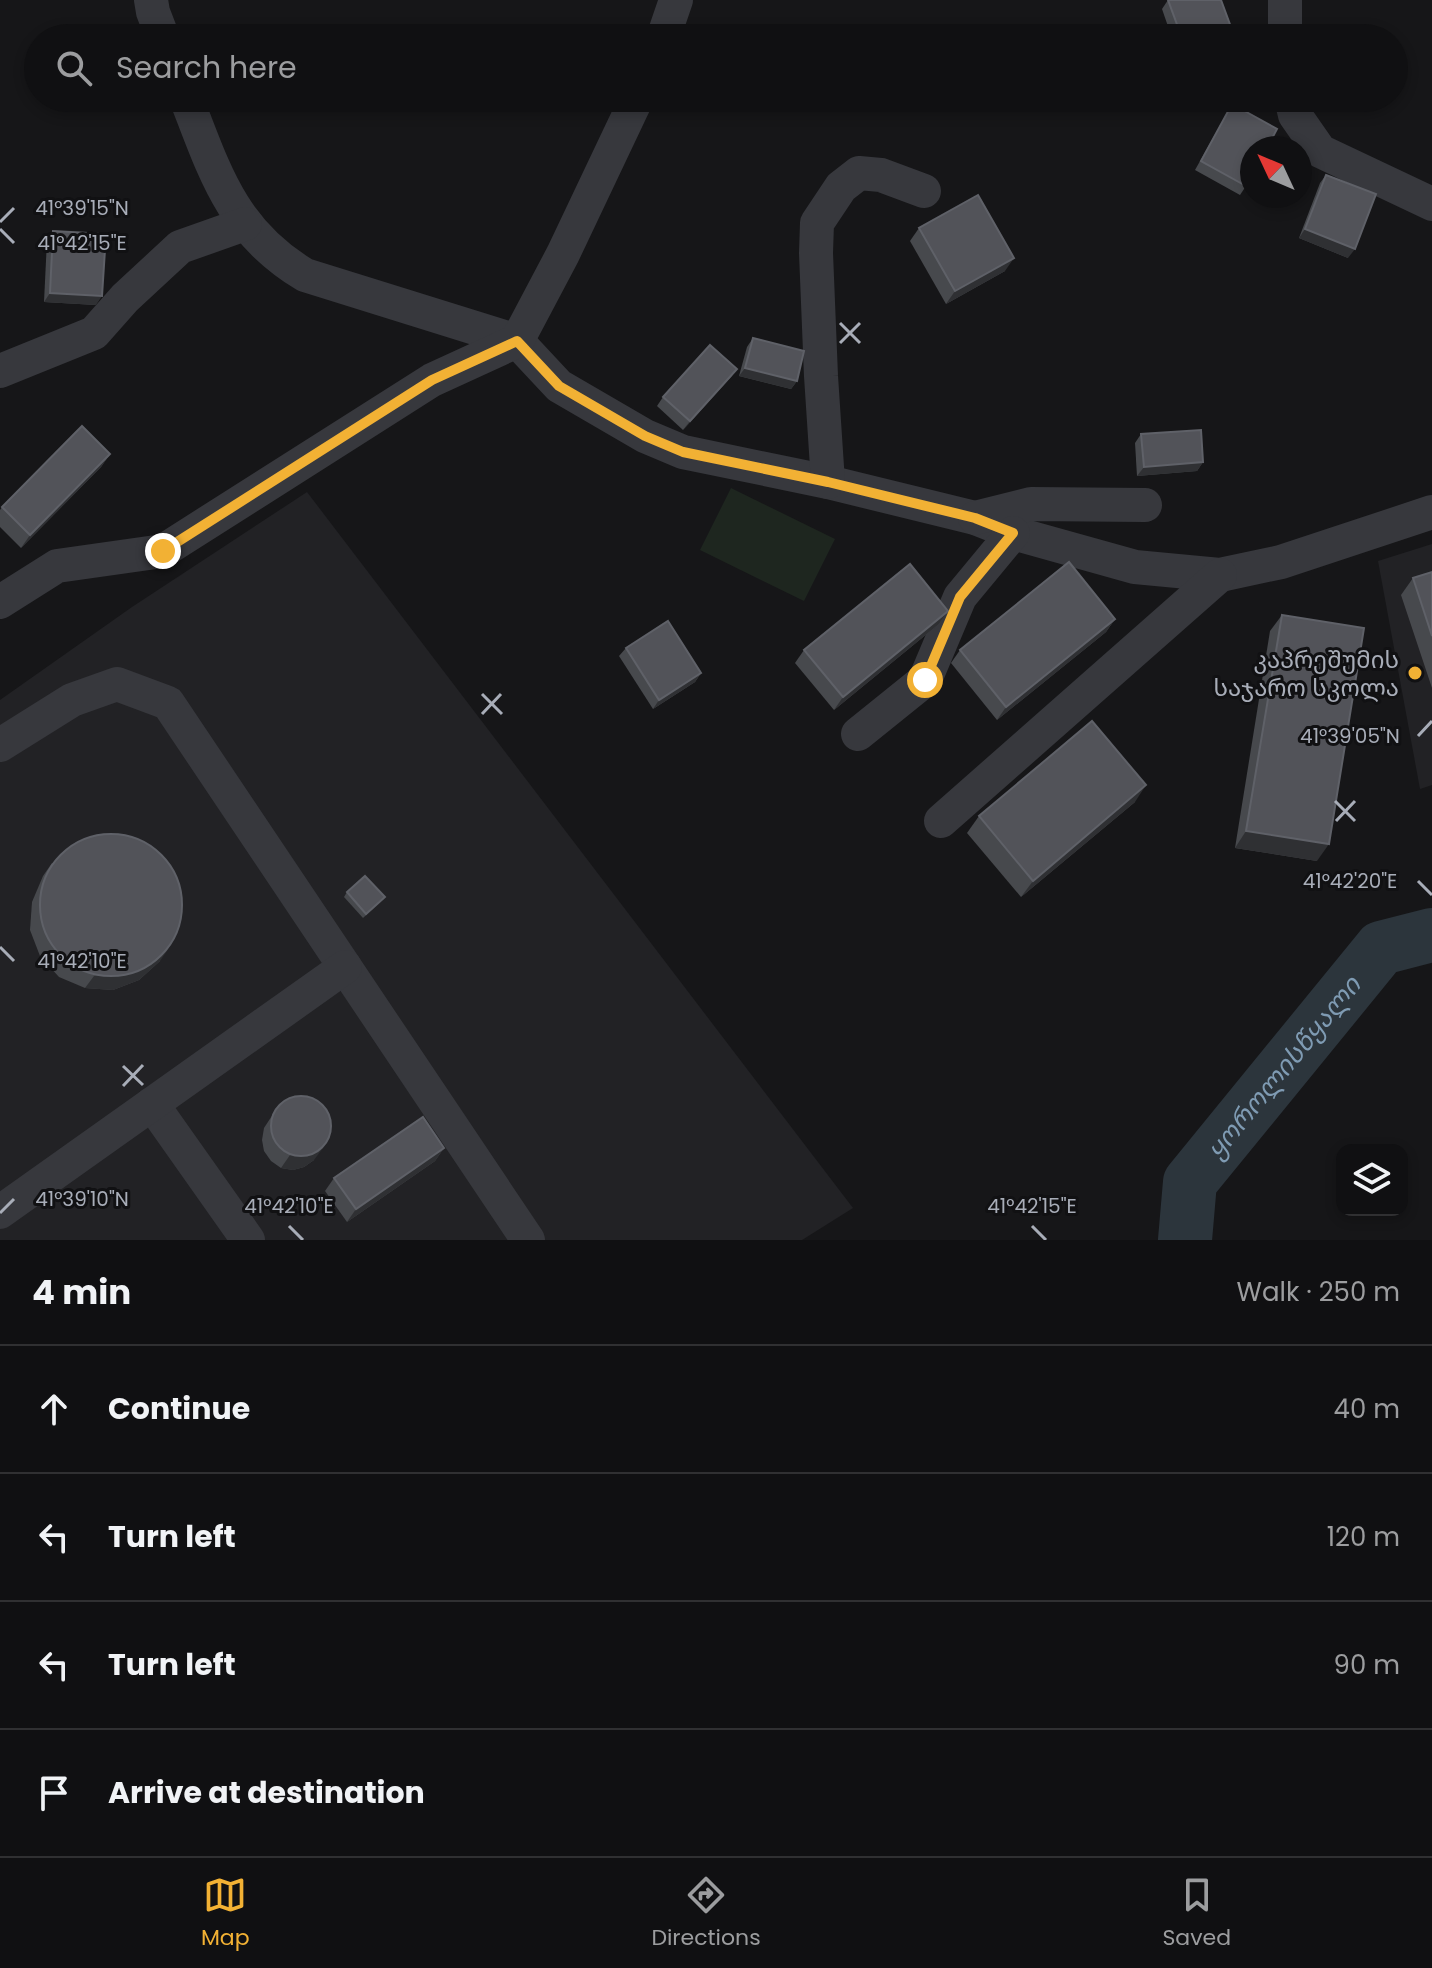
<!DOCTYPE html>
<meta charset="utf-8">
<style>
body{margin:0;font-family:Poppins,"Noto Sans Georgian",sans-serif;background:#1e1e20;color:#f1f3f6}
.controls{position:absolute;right:24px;bottom:24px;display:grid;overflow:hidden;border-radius:16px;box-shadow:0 4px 12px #0003}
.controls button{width:72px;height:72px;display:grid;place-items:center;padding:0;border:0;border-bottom:2px solid #303032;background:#101012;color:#f1f3f6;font:40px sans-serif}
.compass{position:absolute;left:1240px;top:136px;width:72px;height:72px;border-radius:50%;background:#101012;box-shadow:0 4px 12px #0003;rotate:314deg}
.stop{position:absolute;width:24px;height:24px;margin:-18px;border:6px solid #f2b134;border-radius:50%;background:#fff}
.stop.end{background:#f2b134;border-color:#fff;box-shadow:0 2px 8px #0008}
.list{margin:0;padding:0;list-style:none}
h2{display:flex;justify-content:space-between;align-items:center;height:104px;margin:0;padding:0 32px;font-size:34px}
h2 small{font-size:26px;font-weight:400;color:#9c9d9f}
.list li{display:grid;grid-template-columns:52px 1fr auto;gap:24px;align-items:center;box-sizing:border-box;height:128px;padding:0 32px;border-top:2px solid #303032}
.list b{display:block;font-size:30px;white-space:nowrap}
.list em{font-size:26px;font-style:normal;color:#9c9d9f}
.icon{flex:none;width:44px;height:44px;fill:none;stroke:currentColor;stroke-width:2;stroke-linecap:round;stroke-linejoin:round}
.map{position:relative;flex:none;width:1432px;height:1240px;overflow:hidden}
.search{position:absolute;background:#101012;box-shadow:0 4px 12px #0003;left:24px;right:24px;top:24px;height:88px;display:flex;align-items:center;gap:20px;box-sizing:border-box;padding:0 28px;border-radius:44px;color:#9c9d9f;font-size:30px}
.sheet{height:616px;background:#101012}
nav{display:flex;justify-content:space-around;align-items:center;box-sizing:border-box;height:112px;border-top:2px solid #303032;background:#101012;font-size:22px;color:#9c9d9f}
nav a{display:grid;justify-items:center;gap:4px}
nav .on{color:#f2b134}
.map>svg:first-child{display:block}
.built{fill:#222225}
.green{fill:#1e261f}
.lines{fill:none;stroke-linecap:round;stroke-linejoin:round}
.river{stroke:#2c353c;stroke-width:54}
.minor{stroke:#37383d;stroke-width:34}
.wall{fill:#47494d}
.shaded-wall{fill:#2f3033}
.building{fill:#525359;stroke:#5f6168;stroke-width:2}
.route{stroke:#f2b134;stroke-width:10}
.ticks{fill:none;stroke:#a8adb8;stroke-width:3}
.poi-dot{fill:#f2b134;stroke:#111113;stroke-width:3}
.labels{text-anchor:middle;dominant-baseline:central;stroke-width:6;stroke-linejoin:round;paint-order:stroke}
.poi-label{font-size:24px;fill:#a8adb8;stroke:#111113;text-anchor:end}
.water-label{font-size:26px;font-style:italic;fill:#7f9bb3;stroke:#111113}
.ticks-label{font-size:20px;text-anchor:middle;fill:#a8adb8;stroke:#111113;stroke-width:6;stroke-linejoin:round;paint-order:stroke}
</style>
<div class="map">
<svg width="1432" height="1240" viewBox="0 0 1432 1240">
<rect width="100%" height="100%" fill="#161618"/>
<!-- built -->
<g class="built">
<path d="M307,492L853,1208L802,1240H0V700L132,607Z"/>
<path d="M1432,544V785L1420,789L1378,561Z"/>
</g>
<!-- green -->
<path class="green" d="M731,488L835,539L804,601L700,550Z"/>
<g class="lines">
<!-- river -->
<path class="river" id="s1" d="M1185,1240L1190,1182L1381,948L1432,935"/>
<!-- minor -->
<g class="minor">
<path d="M151,0L153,12L163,38"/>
<path d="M1285,0V38"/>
<path d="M663,38L676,0"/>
<path d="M186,98C215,173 232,231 305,275L517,341L559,386L645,436L683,452L828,482L975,518L1013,533L1135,567L1220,575L1281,562L1432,512"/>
<path d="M1291,98L1295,115L1320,151L1432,204"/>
<path d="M0,371L94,333L125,298L180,247L245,224"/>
<path d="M828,482L821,376L816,253L817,223L841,187L859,173L881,175L924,191"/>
<path d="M975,518L1031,504L1145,505"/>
<path d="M0,602L57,566L163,551L432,380L517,341L563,254L637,98"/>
<path d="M858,734L925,680L960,597L1013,533"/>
<path d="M0,745L72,700L117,684L168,703L528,1240"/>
<path d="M941,821L1220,575"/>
<path d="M152,1104L248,1240"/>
<path d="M0,1212L345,967"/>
</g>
</g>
<!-- wall -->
<g class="wall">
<path d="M1168,0L1235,38H1172L1162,9Z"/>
<path d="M1232,104L1246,186L1240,195L1195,170Z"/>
<path d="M1326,175L1348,258L1299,238L1320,183Z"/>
<path d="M919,228L1005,271L946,304L910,241Z"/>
<path d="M53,231L96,305L44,302L47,240Z"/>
<path d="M753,338L797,381L791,389L739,376L747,347Z"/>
<path d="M737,369L730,378L683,430L657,406L663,397Z"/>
<path d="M1141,434L1203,462L1197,471L1137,476L1135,443Z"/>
<path d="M110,454L101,467L21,548L0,527V510L2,507Z"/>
<path d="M1432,572V688L1401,595L1413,578Z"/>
<path d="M948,611L939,624L834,710L795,663L804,650Z"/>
<path d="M1282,615L1317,861L1235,848L1270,631Z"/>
<path d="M1115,619L1106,632L997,720L951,663L960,650Z"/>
<path d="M626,648L701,673L695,682L653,709L619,656Z"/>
<path d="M1135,802L1021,897L967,833L979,816Z"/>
<path d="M52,863L160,961L139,980L113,990L85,988L59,977L40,956L30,930L32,902L43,876Z"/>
<path d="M347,892L385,897L363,918L344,897Z"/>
<path d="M279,1105L314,1160L304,1167L293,1170L281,1168L271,1161L264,1151L262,1140L264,1128Z"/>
<path d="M444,1148L435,1161L347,1222L325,1191L334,1178Z"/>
</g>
<!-- shaded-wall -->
<g class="shaded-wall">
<path d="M1305,229L1355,249L1348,258L1299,238Z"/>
<path d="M1014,258L1005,271L946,304L955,291Z"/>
<path d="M50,293L102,296L96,305L44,302Z"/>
<path d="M745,368L797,381L791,389L739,376Z"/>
<path d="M737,369L730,378L683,430L690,421Z"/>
<path d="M110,454L101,467L21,548L30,535Z"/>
<path d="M1203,462L1197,471L1137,476L1144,467Z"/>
<path d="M948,611L939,624L834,710L843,697Z"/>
<path d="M1115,619L1106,632L997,720L1006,707Z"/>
<path d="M701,673L695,682L653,709L659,700Z"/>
<path d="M1146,785L1135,802L1021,897L1033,881Z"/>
<path d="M1246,831L1329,844L1317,861L1235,848Z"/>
<path d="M169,948L160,961L139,980L113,990L85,988L94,976Z"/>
<path d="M323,1148L314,1160L304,1167L293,1170L281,1168L290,1155Z"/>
<path d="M444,1148L435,1161L347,1222L356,1209Z"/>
</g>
<!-- building -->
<g class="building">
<path d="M1168,0H1221L1235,38H1182Z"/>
<path d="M1232,104L1277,129L1267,148H1252V175L1246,186L1201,161Z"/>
<path d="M1326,175L1376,194L1355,249L1305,229Z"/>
<path d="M978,195L1014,258L955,291L919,228Z"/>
<path d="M53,231L106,234L102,296L50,293Z"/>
<path d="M753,338L804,351L797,381L745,368Z"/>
<path d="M710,345L737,369L690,421L663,397Z"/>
<path d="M82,426L110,454L30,535L2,507Z"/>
<path d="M1201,430L1203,462L1144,467L1141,434Z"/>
<path d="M1069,562L1115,619L1006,707L960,650Z"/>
<path d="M910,564L948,611L843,697L804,650Z"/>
<path d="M1432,572V636L1413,578Z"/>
<path d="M1282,615L1364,628L1329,844L1246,831Z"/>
<path d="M668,621L701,673L659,700L626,648Z"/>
<path d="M1092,721L1146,785L1033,881L979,816Z"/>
<circle cx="111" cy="905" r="71"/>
<path d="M365,876L385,897L366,914L347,892Z"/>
<circle cx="301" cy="1126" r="30"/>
<path d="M423,1117L444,1148L356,1209L334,1178Z"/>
</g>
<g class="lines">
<!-- route -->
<path class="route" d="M163,551L432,380L517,341L559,386L645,436L683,452L828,482L975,518L1013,533L960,597L925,680"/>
</g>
<!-- ticks -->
<path class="ticks" d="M0,222L14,208M0,229L14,243M840,323L860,343M840,343L860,323M482,694L502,714M482,714L501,694M1418,736L1432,721M1335,801L1355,821M1336,821L1355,801M1418,881L1432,895M0,947L14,961M123,1066L143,1085M123,1086L143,1065M0,1213L14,1199M289,1226L303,1240M1032,1226L1046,1240"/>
<!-- markers -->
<circle class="poi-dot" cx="1415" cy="673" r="8"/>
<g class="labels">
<!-- poi labels -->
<g class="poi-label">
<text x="1399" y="659">კაპრეშუმის<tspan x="1399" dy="28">საჯარო სკოლა</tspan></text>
</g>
<!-- water labels -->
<g class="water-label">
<text stroke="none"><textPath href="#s1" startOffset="206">ყოროლისწყალი</textPath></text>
</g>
</g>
<g class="ticks-label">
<text x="82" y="215">41°39'15"N</text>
<text x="82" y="250">41°42'15"E</text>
<text x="1350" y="743">41°39'05"N</text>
<text x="1350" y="888">41°42'20"E</text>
<text x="82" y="968">41°42'10"E</text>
<text x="82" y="1206">41°39'10"N</text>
<text x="289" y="1213">41°42'10"E</text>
<text x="1032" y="1213">41°42'15"E</text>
</g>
</svg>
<div class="controls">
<button><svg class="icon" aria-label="layers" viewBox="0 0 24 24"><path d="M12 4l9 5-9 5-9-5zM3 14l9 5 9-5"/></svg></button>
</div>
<svg class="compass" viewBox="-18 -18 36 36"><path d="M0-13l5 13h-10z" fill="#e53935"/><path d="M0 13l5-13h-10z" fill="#9c9d9f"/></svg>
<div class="stop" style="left:925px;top:680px"></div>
<div class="stop end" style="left:163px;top:551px"></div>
<div class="search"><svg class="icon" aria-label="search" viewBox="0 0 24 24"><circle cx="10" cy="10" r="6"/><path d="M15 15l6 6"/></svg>Search here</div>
</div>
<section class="sheet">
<h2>4 min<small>Walk · 250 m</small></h2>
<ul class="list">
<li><svg class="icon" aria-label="ahead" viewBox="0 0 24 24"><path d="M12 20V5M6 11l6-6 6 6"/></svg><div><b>Continue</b></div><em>40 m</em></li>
<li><svg class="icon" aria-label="left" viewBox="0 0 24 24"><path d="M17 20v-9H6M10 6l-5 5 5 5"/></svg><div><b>Turn left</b></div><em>120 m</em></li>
<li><svg class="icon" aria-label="left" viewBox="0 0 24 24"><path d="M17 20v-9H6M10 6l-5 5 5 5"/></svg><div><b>Turn left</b></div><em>90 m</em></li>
<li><svg class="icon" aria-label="arrive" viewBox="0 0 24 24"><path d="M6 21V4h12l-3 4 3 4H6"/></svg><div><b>Arrive at destination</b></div></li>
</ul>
</section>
<nav>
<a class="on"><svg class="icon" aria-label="map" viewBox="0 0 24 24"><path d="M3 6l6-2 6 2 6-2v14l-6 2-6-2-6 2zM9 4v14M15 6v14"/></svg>Map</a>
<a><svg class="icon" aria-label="directions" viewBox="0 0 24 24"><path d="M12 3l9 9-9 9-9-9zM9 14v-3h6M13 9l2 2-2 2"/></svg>Directions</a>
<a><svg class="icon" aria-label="saved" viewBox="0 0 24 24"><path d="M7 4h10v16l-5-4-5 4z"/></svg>Saved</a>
</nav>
